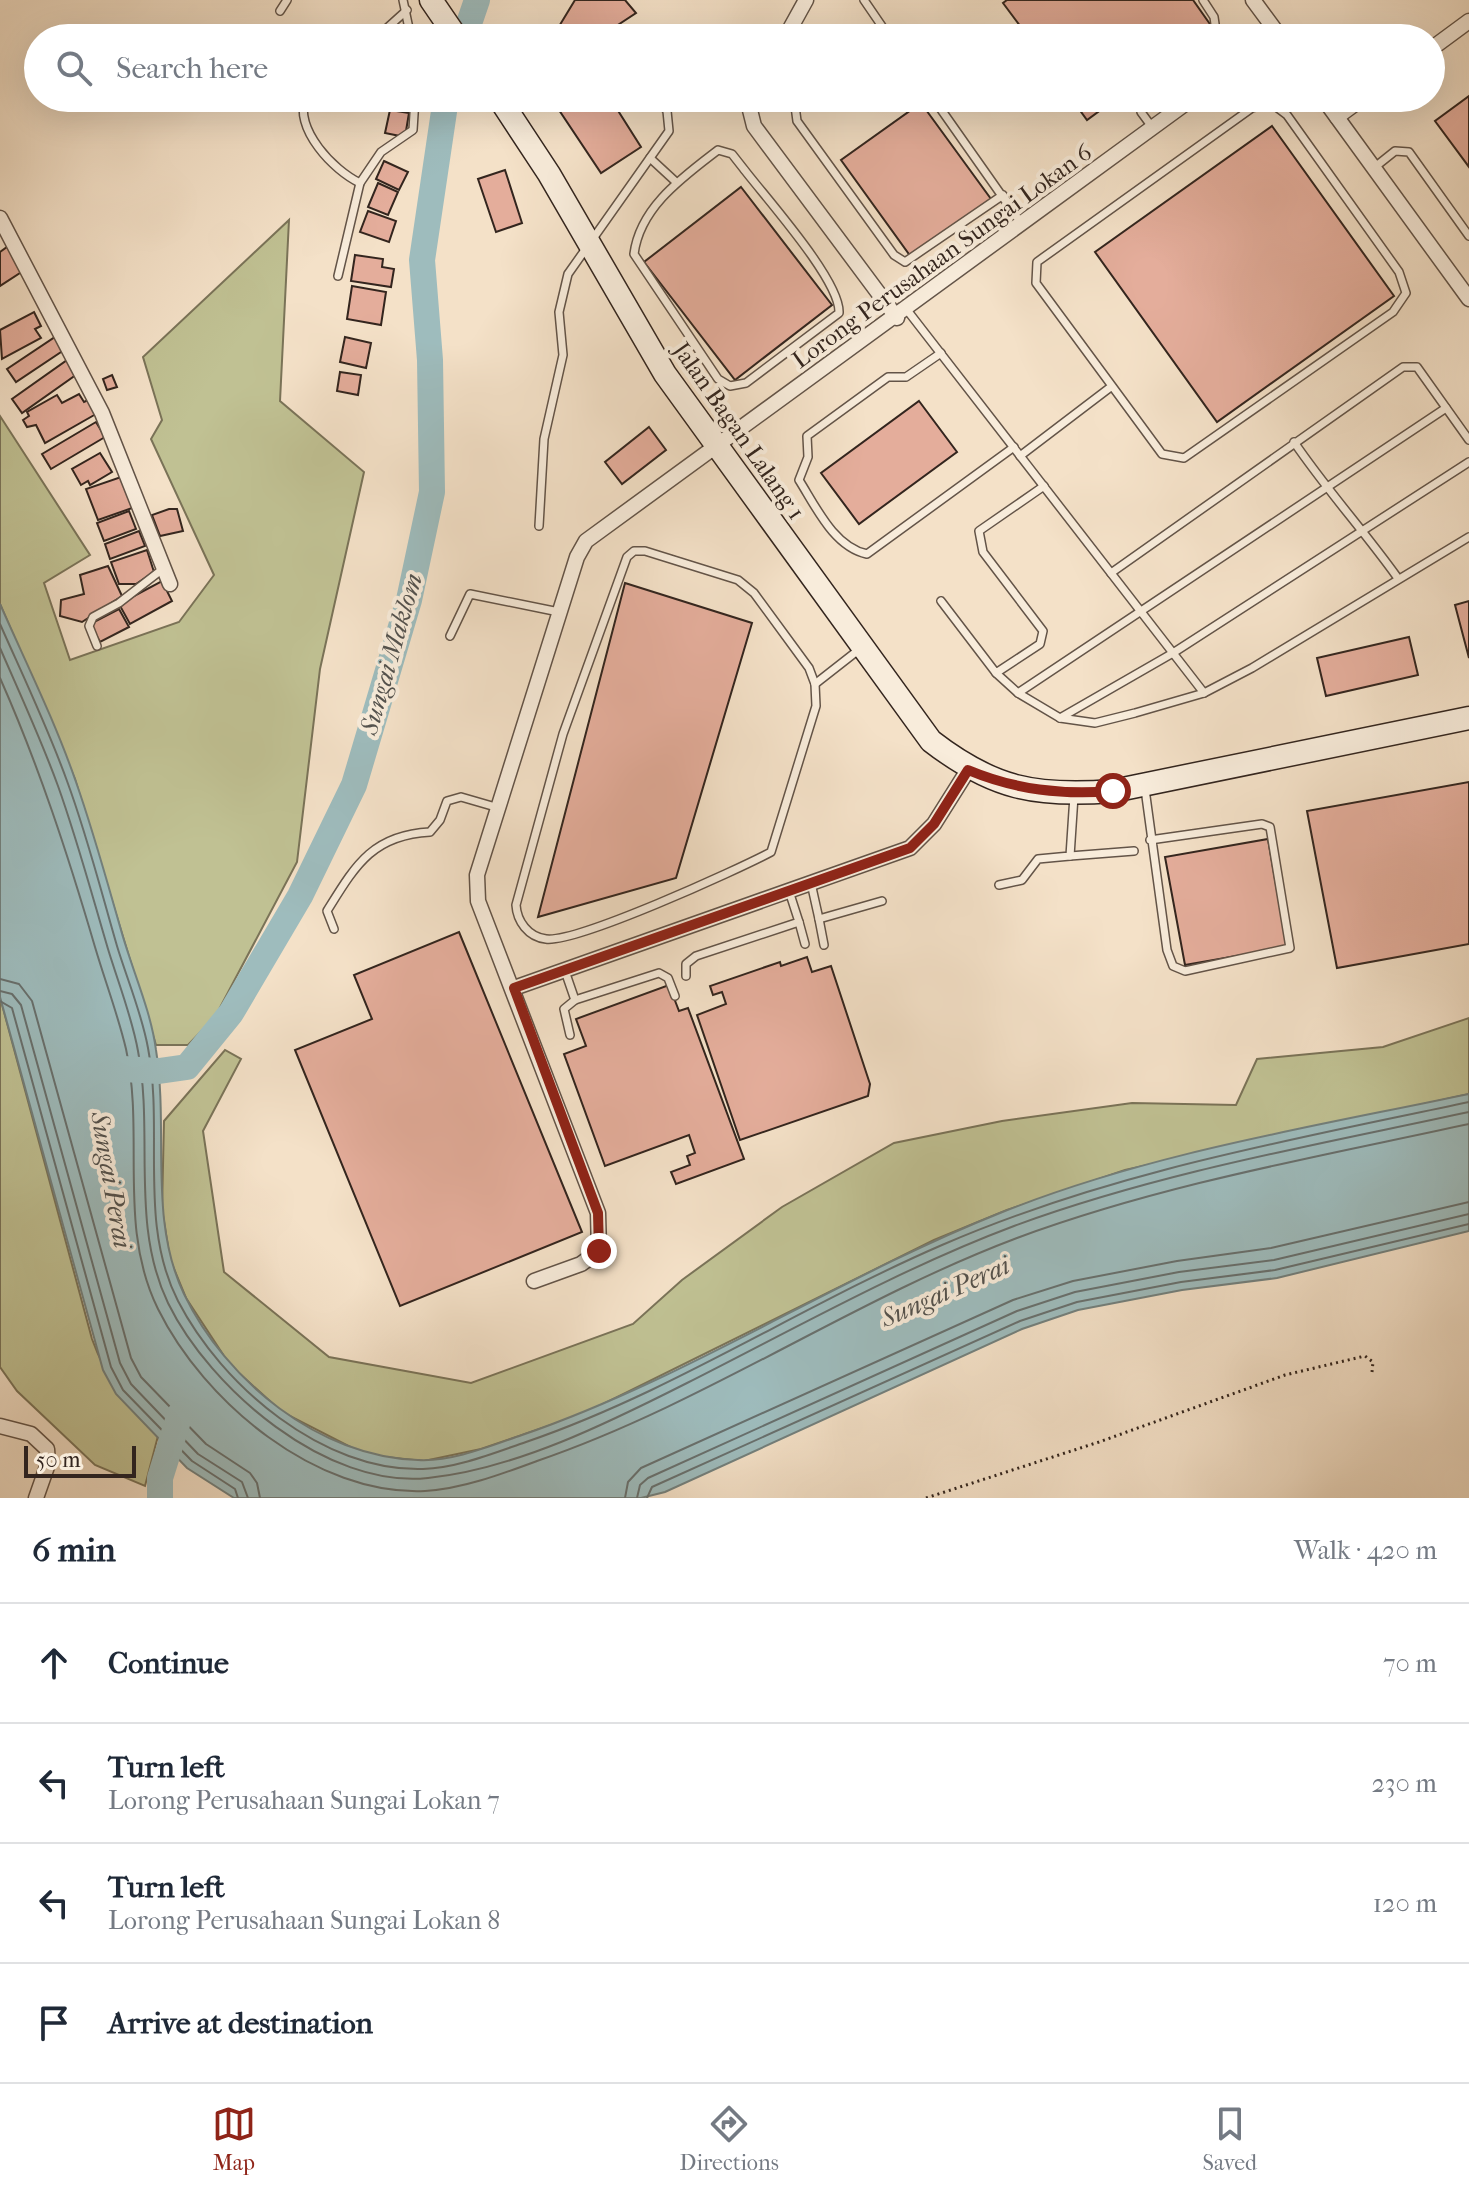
<!DOCTYPE html>
<meta charset="utf-8">
<style>
body{margin:0;font-family:"IM FELL French Canon",serif;background:#f6f6f7;color:#1f2937}
.scale{position:absolute;left:24px;bottom:20px;width:112px;box-sizing:border-box;padding-left:8px;border:4px solid #33251e;border-top:0;font-size:22px;line-height:28px;white-space:nowrap;color:#33251e;-webkit-text-stroke:6px #f8ecdb;paint-order:stroke}
.stop{position:absolute;width:24px;height:24px;margin:-18px;border:6px solid #8f2418;border-radius:50%;background:#fff}
.stop.end{background:#8f2418;border-color:#fff;box-shadow:0 2px 8px #0008}
.list{margin:0;padding:0;list-style:none}
h2{display:flex;justify-content:space-between;align-items:center;height:104px;margin:0;padding:0 32px;font-size:34px}
h2 small{font-size:26px;font-weight:400;color:#747a83}
.list li{display:grid;grid-template-columns:52px 1fr auto;gap:24px;align-items:center;box-sizing:border-box;height:120px;padding:0 32px;border-top:2px solid #e0e1e3}
.list b{display:block;font-size:30px;white-space:nowrap}
.list p{margin:0;font-size:26px;white-space:nowrap;color:#747a83}
.list em{font-size:26px;font-style:normal;color:#747a83}
.icon{flex:none;width:44px;height:44px;fill:none;stroke:currentColor;stroke-width:2;stroke-linecap:round;stroke-linejoin:round}
.map{position:relative;flex:none;width:1469px;height:1498px;overflow:hidden}
.search{position:absolute;background:#fff;box-shadow:0 8px 32px #0002;left:24px;right:24px;top:24px;height:88px;display:flex;align-items:center;gap:20px;box-sizing:border-box;padding:0 28px;border-radius:44px;color:#747a83;font-size:30px}
.sheet{height:584px;background:#fff}
nav{display:flex;justify-content:space-around;align-items:center;box-sizing:border-box;height:112px;border-top:2px solid #e0e1e3;background:#fff;font-size:22px;color:#747a83}
nav a{display:grid;justify-items:center;gap:4px}
nav .on{color:#8f2418}
.map>svg:first-child{display:block}
.green{fill:#c0c193;stroke:#7a7358;stroke-width:2}
.water{fill:#9ebcbd;stroke:#73807d;stroke-width:2}
.lines{fill:none;stroke-linecap:round;stroke-linejoin:round}
.shore{stroke:#68706e;stroke-width:2}
.river{stroke:#9ebcbd;stroke-width:26}
.building{fill:#e4ad9b;stroke:#33251e;stroke-width:2}
.service-casing{stroke:#635448;stroke-width:10}
.minor-casing{stroke:#635448;stroke-width:17}
.secondary-casing{stroke:#33251e;stroke-width:25}
.path{stroke:#33251e;stroke-width:3;stroke-dasharray:2 4;stroke-linecap:butt}
.service{stroke:#f8ecdb;stroke-width:7}
.minor{stroke:#f8ecdb;stroke-width:14}
.secondary{stroke:#f8ecdb;stroke-width:22}
.route{stroke:#8f2418;stroke-width:10}
.labels{text-anchor:middle;dominant-baseline:central;stroke-width:8;stroke-linejoin:round;paint-order:stroke}
.street-label{font-size:24px;fill:#33251e;stroke:#f8ecdb}
.water-label{font-size:26px;font-style:italic;fill:#53524e;stroke:#f8ecdb}
</style>
<div class="map">
<svg width="1469" height="1498" viewBox="0 0 1469 1498">
<rect width="100%" height="100%" fill="#f4e1c8"/>
<filter id="stains"><feTurbulence type="fractalNoise" baseFrequency=".0025" numOctaves="4"/><feColorMatrix values="0 0 0 0 .2 0 0 0 0 .09 0 0 0 0 .02 0 0 0 .5 -.17"/></filter>
<radialGradient id="worn" r=".72"><stop offset=".6" stop-color="#630" stop-opacity="0"/><stop offset="1" stop-color="#630" stop-opacity=".3"/></radialGradient>
<!-- green -->
<g class="green">
<path d="M289,220L280,401L364,472L320,669L297,862L215,1017L188,1045H156L75,779L0,604V416L90,555L44,583L70,660L179,622L214,575L151,439L162,420L143,357Z"/>
<path d="M0,997L92,1339C106,1378 127,1407 158,1436L145,1486L95,1465L17,1391L0,1367Z"/>
<path d="M1469,1018V1094L1125,1170L1007,1210L934,1240L583,1414L481,1449L424,1461L366,1455L282,1412L230,1365L186,1298L170,1259L162,1209L164,1121L225,1050L241,1059L203,1131L224,1272L329,1357L471,1383L633,1324L682,1280L782,1207L894,1143L1002,1121L1132,1103L1236,1105L1257,1059L1383,1047Z"/>
</g>
<!-- water -->
<path class="water" d="M0,604C26,663 55,721 76,782C94,833 108,885 123,937C134,974 151,1012 156,1050C169,1131 148,1219 184,1294C226,1381 319,1457 418,1460C452,1462 490,1446 522,1435C688,1378 837,1278 1000,1213C1149,1153 1312,1127 1469,1094V1231L1277,1278L1182,1290L1078,1310L1022,1329L665,1492L641,1498H234L187,1468L116,1394L103,1370L0,997Z"/>
<g class="lines">
<!-- shore -->
<g class="shore">
<path d="M0,624C23,676 48,728 67,781C87,835 101,891 117,946C127,979 142,1014 148,1048C164,1132 138,1223 178,1301C222,1386 323,1472 423,1469C457,1468 494,1453 526,1442C672,1392 801,1306 942,1245C1110,1172 1291,1140 1469,1102"/>
<path d="M0,648C20,694 41,739 58,786C77,839 92,895 108,949C118,982 132,1017 138,1051C154,1135 130,1224 168,1303C210,1389 327,1489 428,1478C516,1469 610,1422 687,1383C794,1329 902,1268 1014,1226C1161,1172 1316,1145 1469,1112"/>
<path d="M0,678C39,766 68,855 95,947C105,981 118,1015 126,1049C145,1136 117,1226 158,1309C204,1402 316,1496 425,1491C462,1489 502,1474 537,1461C704,1404 852,1300 1017,1238C1163,1184 1317,1157 1469,1124"/>
<path d="M0,979L19,984L32,1001L131,1358L141,1377L206,1444L250,1473L257,1483L260,1498"/>
<path d="M0,991L12,994L21,1005L120,1363L131,1384L198,1454L242,1482L248,1498"/>
<path d="M0,1001L12,1008L111,1367L123,1390L192,1461L235,1489L238,1498"/>
<path d="M625,1498L628,1482L641,1468L1013,1300L1073,1281L1177,1261L1271,1248L1469,1202"/>
<path d="M637,1498L640,1485L648,1478L1017,1311L1075,1292L1179,1272L1274,1260L1469,1214"/>
<path d="M647,1498L652,1487L1020,1321L1077,1302L1181,1282L1275,1270L1469,1224"/>
</g>
<!-- river -->
<g class="river">
<path d="M464,38L477,0"/>
<path d="M123,1069L159,1071L187,1067L231,1013L300,896L354,785L409,600L432,492L430,360L422,260L446,98"/>
<path d="M160,1498V1478L180,1414"/>
</g>
</g>
<!-- building -->
<g class="building">
<path d="M575,0H625L636,13L598,38H557L558,28Z"/>
<path d="M1007,0H1193L1212,27L1197,38H1029L1003,3Z"/>
<path d="M1469,96V167L1435,121Z"/>
<path d="M551,98H610L641,147L601,173Z"/>
<path d="M1071,98H1117L1087,120Z"/>
<path d="M921,103L991,199L911,257L841,160Z"/>
<path d="M390,110L409,113L405,137L385,133Z"/>
<path d="M1272,126L1394,296L1217,422L1095,252Z"/>
<path d="M384,161L408,172L399,190L376,179Z"/>
<path d="M505,170L522,223L496,232L478,179Z"/>
<path d="M378,183L398,192L388,215L368,207Z"/>
<path d="M741,187L832,305L735,380L644,262Z"/>
<path d="M368,211L396,221L389,242L360,232Z"/>
<path d="M7,247L23,271L0,286V252Z"/>
<path d="M355,255L383,259L382,267L394,269L391,287L351,281Z"/>
<path d="M352,286L386,292L381,325L347,319Z"/>
<path d="M34,312L41,326L35,329L41,338L2,359L0,330Z"/>
<path d="M55,337L64,350L16,382L7,369Z"/>
<path d="M345,337L371,343L366,368L340,362Z"/>
<path d="M70,358L80,372L22,413L12,399Z"/>
<path d="M340,372L361,375L358,395L337,391Z"/>
<path d="M112,375L117,387L107,390L103,379Z"/>
<path d="M79,394L84,402L88,400L96,414L45,443L36,425L27,427L23,420L29,416L27,412L57,395L62,403Z"/>
<path d="M919,401L957,452L859,524L821,473Z"/>
<path d="M96,422L105,437L51,469L42,454Z"/>
<path d="M649,427L666,450L622,484L605,462Z"/>
<path d="M100,453L112,472L90,485L88,481L81,485L72,469Z"/>
<path d="M124,476L135,507L98,520L86,489Z"/>
<path d="M169,509H177L183,531L160,536L152,515Z"/>
<path d="M129,511L136,529L104,541L97,523Z"/>
<path d="M139,531L145,546L110,559L105,544Z"/>
<path d="M147,550L154,572L136,584H119L111,562Z"/>
<path d="M108,566L122,596L82,622L60,616L61,600L84,594L80,575Z"/>
<path d="M162,581L172,601L130,624L119,604Z"/>
<path d="M625,583L752,623L676,878L538,917Z"/>
<path d="M1469,601V658L1455,605Z"/>
<path d="M119,609L129,627L100,642L90,624Z"/>
<path d="M1409,637L1418,675L1326,696L1317,658Z"/>
<path d="M1469,782V944L1337,968L1307,811Z"/>
<path d="M1268,839L1287,947L1185,965L1165,857Z"/>
<path d="M459,932L582,1232L400,1306L295,1050L372,1019L354,975Z"/>
<path d="M807,957L812,972L831,966L870,1084L868,1096L740,1140L697,1015L726,1004L722,992L713,995L710,986L780,962L781,966Z"/>
<path d="M669,985L679,1011L688,1008L744,1159L676,1184L671,1172L690,1165L687,1156L695,1153L689,1135L605,1166L564,1054L586,1046L576,1019Z"/>
</g>
<g class="lines">
<defs>
<g id="service">
<path d="M403,0L411,38"/>
<path d="M864,0L890,38"/>
<path d="M1203,0L1214,17L1217,38"/>
<path d="M280,11L287,0"/>
<path d="M376,38L407,10"/>
<path d="M305,98C295,130 333,170 360,183"/>
<path d="M800,98L795,106L797,121L894,255L905,262L1003,195"/>
<path d="M933,98L1021,223"/>
<path d="M1145,98L1141,112L1152,127"/>
<path d="M718,150L732,154L743,168C765,197 841,281 839,313L746,383L730,386L718,379L634,254C640,207 683,177 718,150Z"/>
<path d="M650,158L676,182"/>
<path d="M1375,167L1395,151L1409,152L1469,236"/>
<path d="M338,276L360,183L381,152L413,130L415,98"/>
<path d="M907,310L1204,693"/>
<path d="M941,353L906,377H888L807,436L808,457L799,480C816,507 834,547 867,554L1014,447"/>
<path d="M1294,442C1326,489 1364,531 1397,577"/>
<path d="M1020,456L1112,386L1162,454L1184,458L1393,312L1406,293L1399,272L1287,115L1271,103L1252,108L1037,262L1036,283L1112,386"/>
<path d="M539,526L544,439L563,355L559,312L568,274L669,131L667,111L657,98"/>
<path d="M634,551H645L738,580L754,593L809,668L815,684L816,706L771,852C737,870 577,943 546,939C528,937 517,921 516,905L563,734L627,557Z"/>
<path d="M1111,573L1403,367H1417L1469,440"/>
<path d="M941,601L996,673L1040,644L1043,631L983,552L979,531L1044,486"/>
<path d="M450,636L470,594L559,612"/>
<path d="M97,646L89,626L93,617L119,603L164,568"/>
<path d="M996,673L1018,693L1060,718L1095,723L1135,713L1204,693L1252,668L1469,537"/>
<path d="M815,684L861,648"/>
<path d="M1018,693L1446,408"/>
<path d="M1060,718L1173,653L1469,462"/>
<path d="M1145,789L1167,950L1173,966L1185,971L1290,948L1270,827L1262,824L1150,840"/>
<path d="M1070,856L1134,851"/>
<path d="M811,883L819,919L882,901"/>
<path d="M999,885L1022,880L1038,859L1070,856L1074,796"/>
<path d="M819,919L824,945"/>
<path d="M799,922L805,944"/>
<path d="M334,929L327,911C355,866 372,835 430,832L440,820L447,801L461,797L499,808"/>
<path d="M565,971L575,1000L659,973L668,978L675,996"/>
<path d="M686,976V964L696,956L799,922L789,891"/>
<path d="M570,1035L564,1009L575,1000"/>
</g>
<g id="minor">
<path d="M1253,0L1281,38"/>
<path d="M785,38L806,0"/>
<path d="M1431,49L1469,21"/>
<path d="M752,98L749,106L754,126L897,318"/>
<path d="M1323,98L1469,299"/>
<path d="M1337,117L1363,98"/>
<path d="M0,218L102,413L170,584"/>
<path d="M514,988L910,848L934,824L968,770"/>
<path d="M534,1281L581,1264L599,1251L598,1213L478,901L477,875L577,557L586,541L1193,98"/>
<path d="M0,1426L31,1434L47,1449L48,1464L36,1498"/>
</g>
<g id="secondary">
<path d="M431,0L457,38"/>
<path d="M499,98L549,174L665,374L931,741C993,789 1036,797 1113,791L1469,718"/>
</g>
</defs>
<!-- service casing -->
<use href="#service" class="service-casing"/>
<!-- minor casing -->
<use href="#minor" class="minor-casing"/>
<!-- secondary casing -->
<use href="#secondary" class="secondary-casing"/>
<!-- path -->
<path class="path" d="M926,1498L1099,1442L1285,1375L1365,1356L1373,1362L1372,1372"/>
<!-- service -->
<use href="#service" class="service"/>
<!-- minor -->
<use href="#minor" class="minor"/>
<!-- secondary -->
<use href="#secondary" class="secondary"/>
</g>
<g class="lines">
<!-- route -->
<path class="route" d="M599,1251L598,1213L514,988L910,848L934,824L968,770C1016,790 1062,795 1113,791"/>
</g>
<g class="labels">
<!-- street labels -->
<g class="street-label">
<text transform="translate(942 256) rotate(-36)">Lorong Perusahaan Sungai Lokan 6</text>
<text transform="translate(739 431) rotate(55)">Jalan Bagan Lalang 1</text>
</g>
<!-- water labels -->
<g class="water-label">
<text transform="translate(391 654) rotate(-74)">Sungai Maklom</text>
<text transform="translate(111 1180) rotate(80)">Sungai Perai</text>
<text transform="translate(945 1292) rotate(-24)">Sungai Perai</text>
</g>
</g>
<rect width="100%" height="100%" filter="url(#stains)"/>
<rect width="100%" height="100%" fill="url(#worn)"/>
</svg>
<div class="scale">50 m</div>
<div class="stop" style="left:1113px;top:791px"></div>
<div class="stop end" style="left:599px;top:1251px"></div>
<div class="search"><svg class="icon" aria-label="search" viewBox="0 0 24 24"><circle cx="10" cy="10" r="6"/><path d="M15 15l6 6"/></svg>Search here</div>
</div>
<section class="sheet">
<h2>6 min<small>Walk · 420 m</small></h2>
<ul class="list">
<li><svg class="icon" aria-label="ahead" viewBox="0 0 24 24"><path d="M12 20V5M6 11l6-6 6 6"/></svg><div><b>Continue</b></div><em>70 m</em></li>
<li><svg class="icon" aria-label="left" viewBox="0 0 24 24"><path d="M17 20v-9H6M10 6l-5 5 5 5"/></svg><div><b>Turn left</b><p>Lorong Perusahaan Sungai Lokan 7</p></div><em>230 m</em></li>
<li><svg class="icon" aria-label="left" viewBox="0 0 24 24"><path d="M17 20v-9H6M10 6l-5 5 5 5"/></svg><div><b>Turn left</b><p>Lorong Perusahaan Sungai Lokan 8</p></div><em>120 m</em></li>
<li><svg class="icon" aria-label="arrive" viewBox="0 0 24 24"><path d="M6 21V4h12l-3 4 3 4H6"/></svg><div><b>Arrive at destination</b></div></li>
</ul>
</section>
<nav>
<a class="on"><svg class="icon" aria-label="map" viewBox="0 0 24 24"><path d="M3 6l6-2 6 2 6-2v14l-6 2-6-2-6 2zM9 4v14M15 6v14"/></svg>Map</a>
<a><svg class="icon" aria-label="directions" viewBox="0 0 24 24"><path d="M12 3l9 9-9 9-9-9zM9 14v-3h6M13 9l2 2-2 2"/></svg>Directions</a>
<a><svg class="icon" aria-label="saved" viewBox="0 0 24 24"><path d="M7 4h10v16l-5-4-5 4z"/></svg>Saved</a>
</nav>
